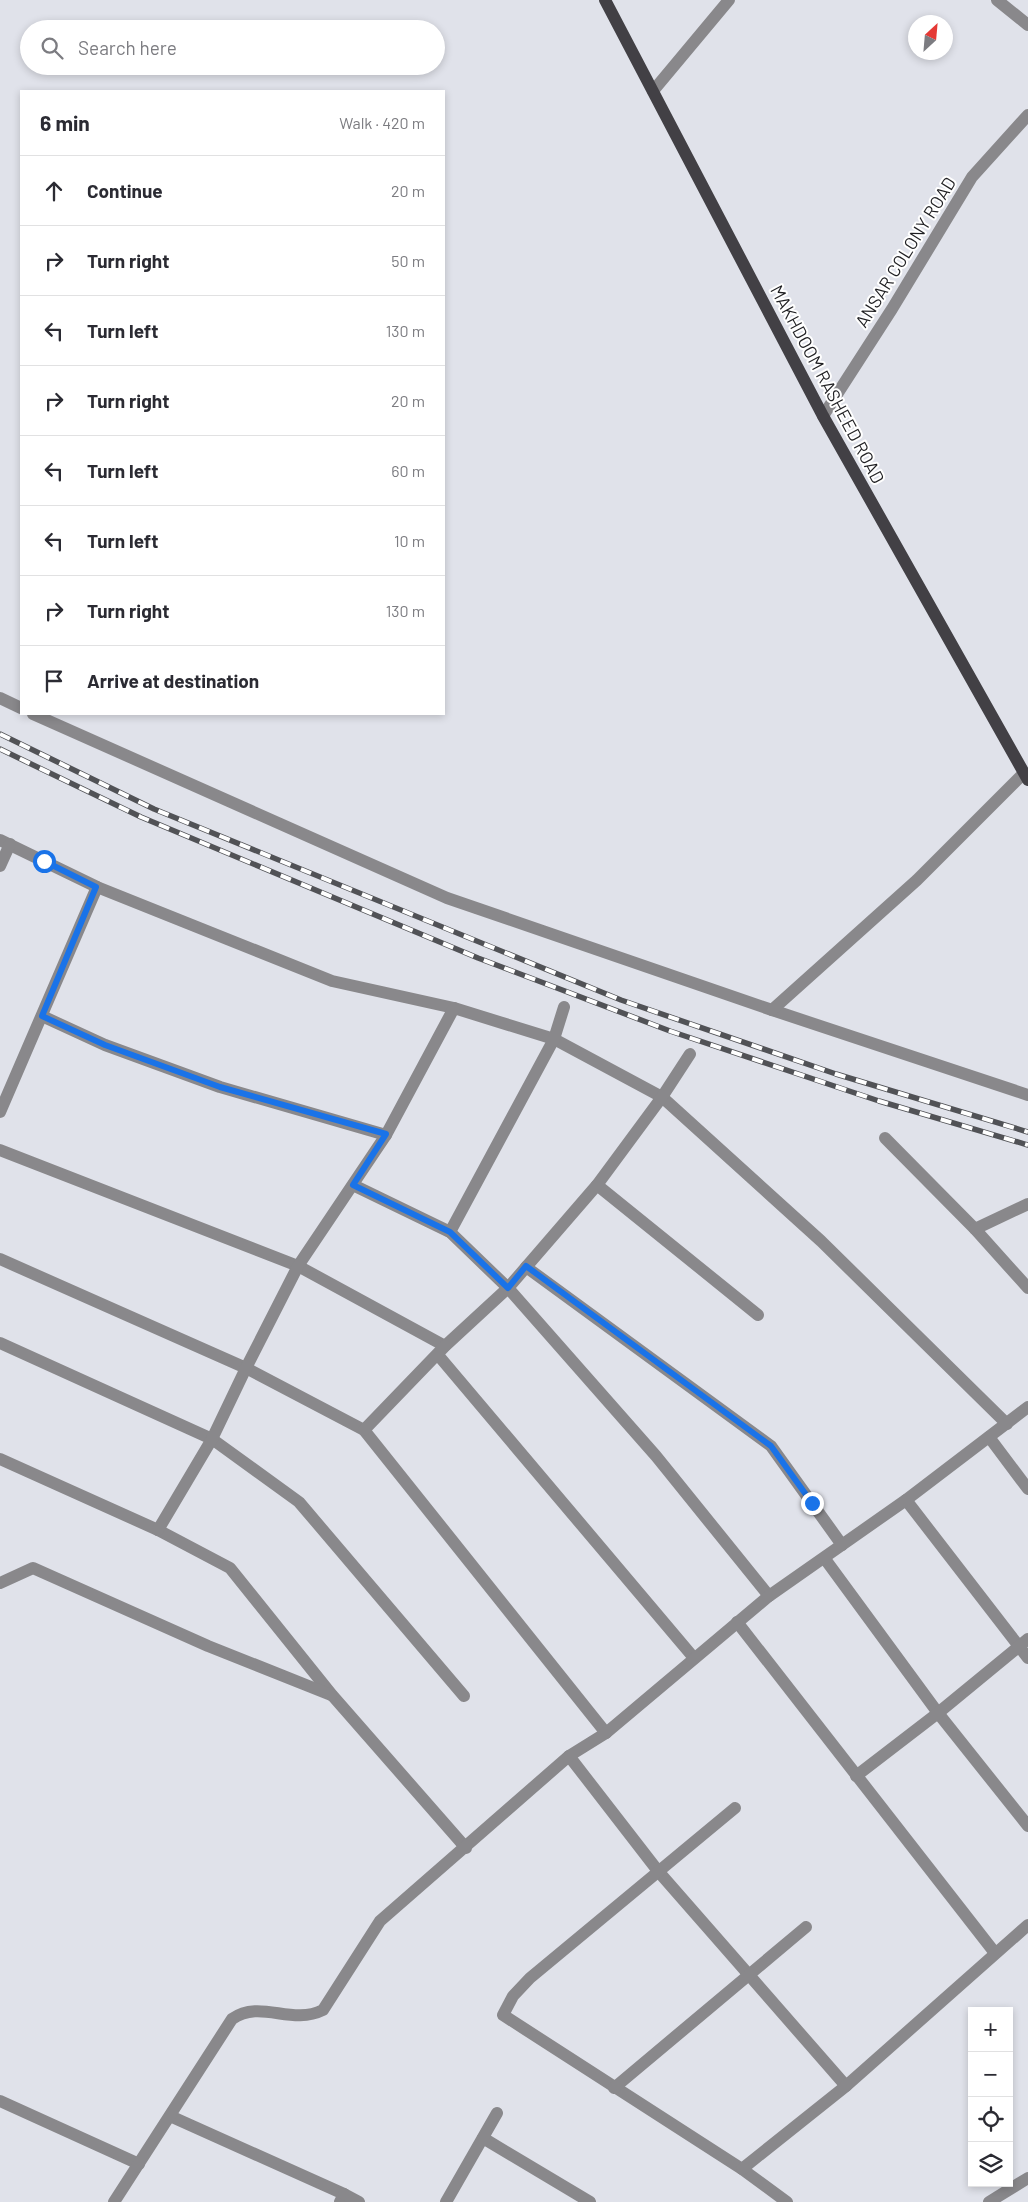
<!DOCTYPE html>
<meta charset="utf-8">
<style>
body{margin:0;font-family:Barlow,sans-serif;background:#f2f2f3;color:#2b2b33}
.controls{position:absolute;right:15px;bottom:15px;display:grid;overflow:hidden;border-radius:0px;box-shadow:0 2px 8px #0003}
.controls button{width:45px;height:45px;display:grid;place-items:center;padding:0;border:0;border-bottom:1px solid #e1e1e2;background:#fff;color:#2b2b33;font:25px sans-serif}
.compass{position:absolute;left:908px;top:15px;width:45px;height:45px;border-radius:50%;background:#fff;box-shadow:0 2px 8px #0003;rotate:26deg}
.stop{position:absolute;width:15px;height:15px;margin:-11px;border:4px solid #1a73e8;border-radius:50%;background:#fff}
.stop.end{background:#1a73e8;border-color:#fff;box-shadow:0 1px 5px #0008}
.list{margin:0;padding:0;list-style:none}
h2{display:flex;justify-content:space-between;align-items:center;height:65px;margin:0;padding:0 20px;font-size:21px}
h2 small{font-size:16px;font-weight:400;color:#7c7c81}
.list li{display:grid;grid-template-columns:32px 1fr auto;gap:15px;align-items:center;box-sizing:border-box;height:70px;padding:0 20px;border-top:1px solid #e1e1e2}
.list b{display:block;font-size:19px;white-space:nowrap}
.list em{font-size:16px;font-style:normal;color:#7c7c81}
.icon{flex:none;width:28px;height:28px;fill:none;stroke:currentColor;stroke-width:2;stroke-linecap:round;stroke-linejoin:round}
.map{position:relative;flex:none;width:1028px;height:2202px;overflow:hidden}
.search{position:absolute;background:#fff;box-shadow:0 2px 8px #0003;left:20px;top:20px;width:425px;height:55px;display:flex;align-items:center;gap:12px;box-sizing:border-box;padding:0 18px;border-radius:28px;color:#7c7c81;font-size:19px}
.panel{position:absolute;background:#fff;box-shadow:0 2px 8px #0003;left:20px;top:90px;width:425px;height:625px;border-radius:0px}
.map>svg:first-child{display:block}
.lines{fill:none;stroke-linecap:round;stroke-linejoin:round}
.minor{stroke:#89888b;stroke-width:12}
.major{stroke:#424045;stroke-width:12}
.rail-casing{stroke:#515256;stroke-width:5.5}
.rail{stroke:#fff;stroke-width:4;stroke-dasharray:11;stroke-linecap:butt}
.route{stroke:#1a73e8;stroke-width:6}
.labels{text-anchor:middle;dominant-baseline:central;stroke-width:4;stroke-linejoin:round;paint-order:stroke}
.street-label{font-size:18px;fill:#1e1e21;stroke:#fff}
</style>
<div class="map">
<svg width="1028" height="2202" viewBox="0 0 1028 2202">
<rect width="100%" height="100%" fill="#e0e2ea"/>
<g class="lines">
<!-- minor -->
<g class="minor">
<path d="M997,0L1028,25"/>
<path d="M653,91L729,0"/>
<path d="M823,416L892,309L972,177L1028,115"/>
<path d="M0,698L21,708"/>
<path d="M33,714L447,898L772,1010L1028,1095"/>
<path d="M0,840L97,887L332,981L454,1008L554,1039L662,1097L821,1241L1007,1424"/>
<path d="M0,866L10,844"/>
<path d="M772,1010L917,880L1024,773"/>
<path d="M42,1016L105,1045L220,1087L386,1135"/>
<path d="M0,1112L97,887"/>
<path d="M885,1138L975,1229L1028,1288"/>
<path d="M0,1150L298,1266L445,1346"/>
<path d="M353,1185L450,1232L508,1288L656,1456L769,1596"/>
<path d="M597,1185L758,1315"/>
<path d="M975,1229L1028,1204"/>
<path d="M450,1232L554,1039L564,1007"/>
<path d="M0,1259L246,1368L364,1430L606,1733"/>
<path d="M526,1267L771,1446L842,1545"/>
<path d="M0,1343L212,1439L299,1502L464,1696"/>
<path d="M438,1355L694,1658"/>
<path d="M364,1430L445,1346L508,1288L597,1185L662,1097L690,1054"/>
<path d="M989,1437L1028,1489"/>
<path d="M0,1459L158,1530L230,1568L332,1695L466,1848"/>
<path d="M906,1500L1028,1658"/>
<path d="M158,1530L212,1439L246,1368L298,1266L386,1135L454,1008"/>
<path d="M825,1559L938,1713L1028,1826"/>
<path d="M0,1583L33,1568L208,1646L331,1695"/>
<path d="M737,1622L995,1953"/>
<path d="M569,1756L658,1871L846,2086"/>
<path d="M856,1776L938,1713L1028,1639"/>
<path d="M735,1808L530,1978L513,1996L503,2015L742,2169L787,2202"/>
<path d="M614,2088L806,1927"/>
<path d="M0,2101L139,2164"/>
<path d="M170,2116L344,2194L340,2202"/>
<path d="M483,2138L590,2202"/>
<path d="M742,2169L846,2086L1028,1925"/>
<path d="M344,2194L359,2202"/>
<path d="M114,2202L232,2019C261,1999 291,2026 323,2010L380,1921L569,1756L606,1733L769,1596L906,1500L1028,1407"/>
<path d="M446,2202L497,2113"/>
<path d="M989,2202L1028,2178"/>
</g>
<!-- major -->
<path class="major" d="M605,0L823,416L1028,780"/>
<defs>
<g id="rail">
<path d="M0,734L154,809L621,1000L836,1074L1028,1132"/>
<path d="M0,749L141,817L478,958L670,1031L879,1101L1028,1145"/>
</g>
</defs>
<!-- rail casing -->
<use href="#rail" class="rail-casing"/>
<!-- rail -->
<use href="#rail" class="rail"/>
</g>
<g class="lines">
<!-- route -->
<path class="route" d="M44,861L96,887L42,1016L105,1045L220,1087L386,1134L353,1185L450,1232L508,1288L526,1266L771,1446L812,1503"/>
</g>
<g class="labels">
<!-- street labels -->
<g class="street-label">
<text transform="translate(905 252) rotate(-58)">ANSAR COLONY ROAD</text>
<text transform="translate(828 384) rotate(62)">MAKHDOOM RASHEED ROAD</text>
</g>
</g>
</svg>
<div class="controls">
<button>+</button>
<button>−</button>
<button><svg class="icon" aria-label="locate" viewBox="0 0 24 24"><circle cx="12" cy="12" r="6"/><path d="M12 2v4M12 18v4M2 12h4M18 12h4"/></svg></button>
<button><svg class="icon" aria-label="layers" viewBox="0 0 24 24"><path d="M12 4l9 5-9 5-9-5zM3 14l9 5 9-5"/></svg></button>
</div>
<svg class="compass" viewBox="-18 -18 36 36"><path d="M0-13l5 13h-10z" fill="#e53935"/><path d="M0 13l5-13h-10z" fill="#7c7c81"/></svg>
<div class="stop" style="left:44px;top:861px"></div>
<div class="stop end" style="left:812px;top:1503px"></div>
<div class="search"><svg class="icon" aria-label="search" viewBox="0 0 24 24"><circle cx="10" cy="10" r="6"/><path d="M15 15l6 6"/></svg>Search here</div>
<section class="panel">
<h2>6 min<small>Walk · 420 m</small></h2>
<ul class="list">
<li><svg class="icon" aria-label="ahead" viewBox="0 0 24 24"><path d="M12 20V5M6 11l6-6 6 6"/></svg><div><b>Continue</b></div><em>20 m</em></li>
<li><svg class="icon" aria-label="right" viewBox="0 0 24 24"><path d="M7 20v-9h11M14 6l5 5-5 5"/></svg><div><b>Turn right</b></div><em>50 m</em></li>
<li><svg class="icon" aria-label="left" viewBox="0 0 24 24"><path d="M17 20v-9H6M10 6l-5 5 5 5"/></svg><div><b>Turn left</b></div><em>130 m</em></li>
<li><svg class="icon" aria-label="right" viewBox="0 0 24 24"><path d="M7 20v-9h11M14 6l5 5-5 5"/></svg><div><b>Turn right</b></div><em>20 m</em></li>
<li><svg class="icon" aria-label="left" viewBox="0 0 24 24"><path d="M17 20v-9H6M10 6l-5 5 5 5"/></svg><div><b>Turn left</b></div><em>60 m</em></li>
<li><svg class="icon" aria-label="left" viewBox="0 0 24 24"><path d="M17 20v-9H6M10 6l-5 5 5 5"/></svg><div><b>Turn left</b></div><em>10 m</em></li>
<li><svg class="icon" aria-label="right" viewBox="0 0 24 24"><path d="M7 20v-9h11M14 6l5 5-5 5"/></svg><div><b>Turn right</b></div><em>130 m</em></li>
<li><svg class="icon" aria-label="arrive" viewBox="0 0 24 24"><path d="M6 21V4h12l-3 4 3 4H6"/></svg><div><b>Arrive at destination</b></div></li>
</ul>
</section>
</div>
